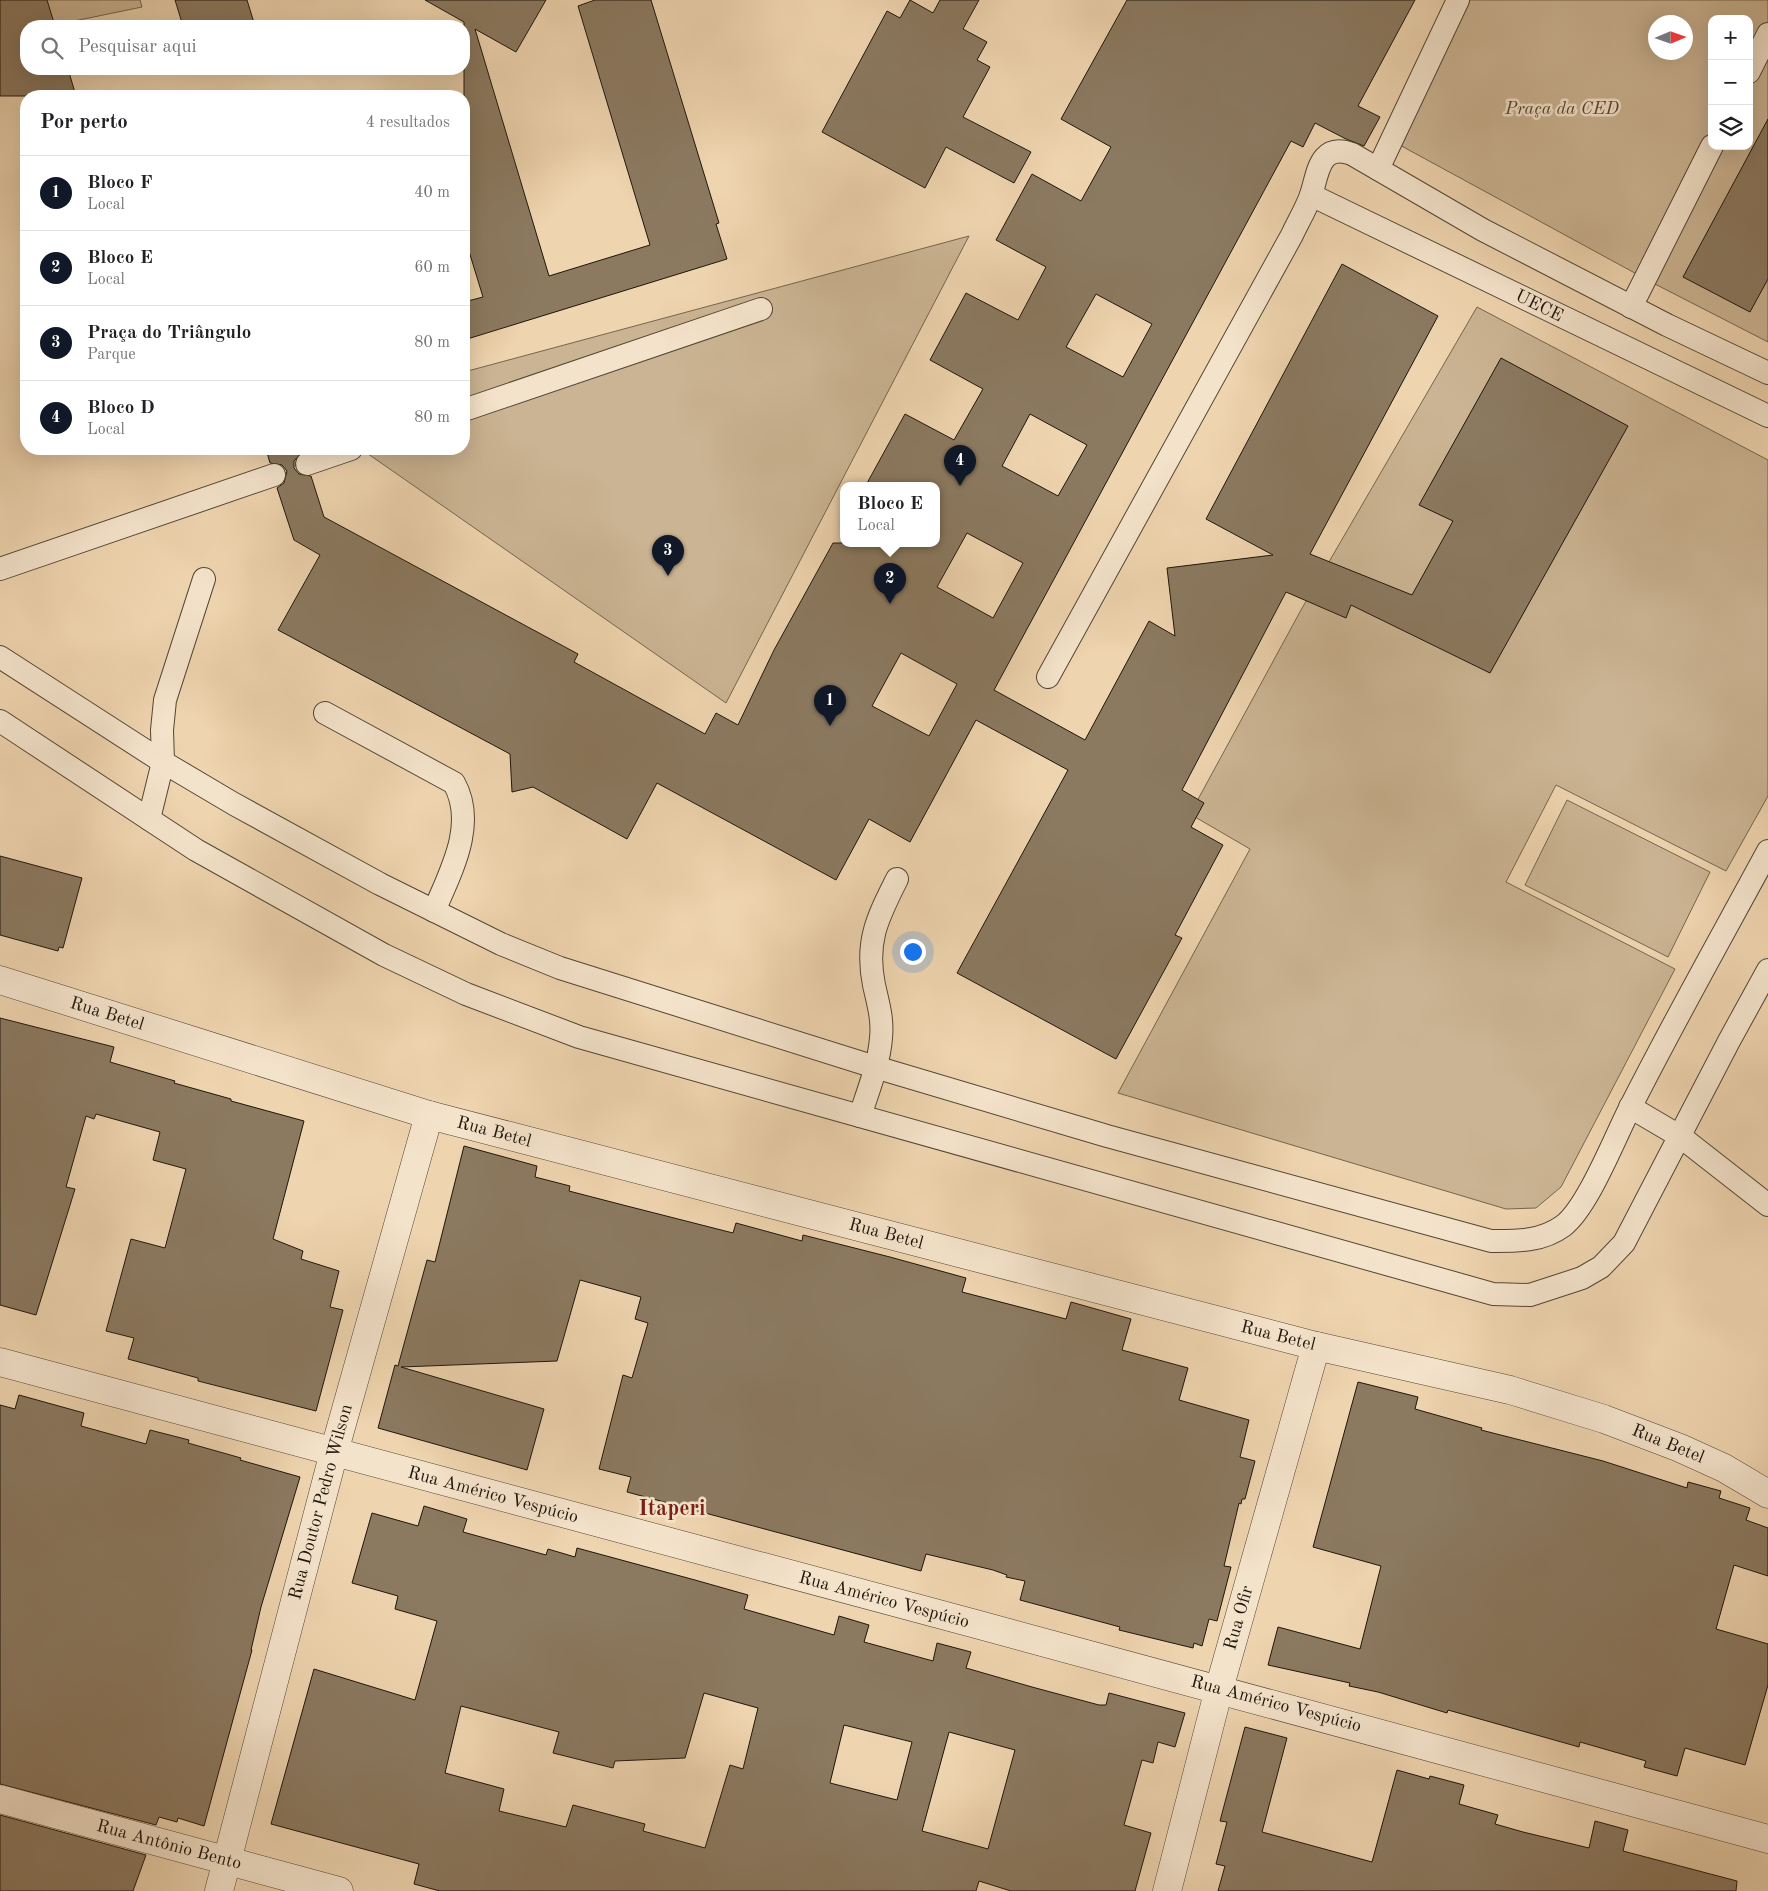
<!DOCTYPE html>
<html lang="pt">
<meta charset="utf-8">
<style>
body{margin:0;font-family:"Old Standard TT",serif;background:#f6f6f6;color:#202124}
.controls{position:absolute;right:15px;top:15px;display:grid;overflow:hidden;border-radius:10px;box-shadow:0 5px 20px #0002}
.controls button{width:45px;height:45px;display:grid;place-items:center;padding:0;border:0;border-bottom:1px solid #e0e0e0;background:#fff;color:#202124;font:25px sans-serif}
.compass{position:absolute;left:1648px;top:15px;width:45px;height:45px;border-radius:50%;background:#fff;box-shadow:0 5px 20px #0002;rotate:88deg}
.you{position:absolute;left:912px;top:951px;width:18px;height:18px;margin:-12px;border:4px solid #fff;border-radius:50%;background:#1a73e8;box-shadow:0 0 0 8px #1a73e833}
.badge{display:grid;place-items:center;width:32px;height:32px;border-radius:50%;background:#111827;color:#fff;font-size:16px;font-weight:700}
.pin{position:absolute;translate:-50% -41px;filter:drop-shadow(0 1px 2px #0008)}
.pin::after{content:'';position:absolute;top:26px;width:18px;height:15px;background:inherit;clip-path:polygon(0 0,100% 0,50% 100%)}
.popup{position:absolute;left:840px;top:482px;width:100px;height:65px;box-sizing:border-box;display:grid;place-content:center;border-radius:10px;background:#fff;filter:drop-shadow(0 1px 4px #0005);font-size:16px;white-space:nowrap;color:#757577}
.popup b{font-size:19px;color:#202124}
.popup::after{content:'';position:absolute;left:50%;top:100%;margin-left:-10px;border:10px solid transparent;border-top-color:#fff}
.list{margin:0;padding:0;list-style:none}
h2{display:flex;justify-content:space-between;align-items:center;height:65px;margin:0;padding:0 20px;font-size:21px}
h2 small{font-size:16px;font-weight:400;color:#757577}
.list li{display:grid;grid-template-columns:32px 1fr auto;gap:15px;align-items:center;box-sizing:border-box;height:75px;padding:0 20px;border-top:1px solid #e0e0e0}
.list b{display:block;font-size:19px;white-space:nowrap}
.list p{margin:0;font-size:16px;white-space:nowrap;color:#757577}
.list em{font-size:16px;font-style:normal;color:#757577}
.icon{flex:none;width:28px;height:28px;fill:none;stroke:currentColor;stroke-width:2;stroke-linecap:round;stroke-linejoin:round}
.map{position:relative;flex:none;width:1768px;height:1891px;overflow:hidden}
.search{position:absolute;background:#fff;box-shadow:0 5px 20px #0002;left:20px;top:20px;width:450px;height:55px;display:flex;align-items:center;gap:12px;box-sizing:border-box;padding:0 18px;border-radius:20px;color:#757577;font-size:19px}
.panel{position:absolute;background:#fff;box-shadow:0 5px 20px #0002;left:20px;top:90px;width:450px;height:365px;border-radius:20px}
.map>svg:first-child{display:block}
.green{fill:#cbb493;stroke:#75654f;fill-rule:evenodd}
.building{fill:#8b7960;stroke:#1f160b;fill-rule:evenodd}
.lines{fill:none;stroke-linecap:round;stroke-linejoin:round}
.lane-casing{stroke:#534634;stroke-width:24}
.street-casing{stroke:#534634;stroke-width:29}
.lane{stroke:#f4e3cb;stroke-width:22}
.street{stroke:#f4e3cb;stroke-width:28}
.labels{text-anchor:middle;dominant-baseline:central;stroke-width:5;stroke-linejoin:round;paint-order:stroke}
.park-label{font-size:18px;font-style:italic;fill:#534534;stroke:#f4e3cb}
.street-label{font-size:18px;fill:#1f160b;stroke:#f4e3cb}
.district-label{font-size:22px;font-weight:bold;fill:#7a1f14;stroke:#f4e3cb}
</style>
<div class="map">
<svg width="1768" height="1891" viewBox="0 0 1768 1891">
<rect width="100%" height="100%" fill="#eed4af"/>
<filter id="stains"><feTurbulence type="fractalNoise" baseFrequency=".004" numOctaves="4"/><feColorMatrix values="0 0 0 0 .2 0 0 0 0 .09 0 0 0 0 .02 0 0 0 .5 -.17"/></filter>
<radialGradient id="worn" r=".72"><stop offset=".6" stop-color="#630" stop-opacity="0"/><stop offset="1" stop-color="#630" stop-opacity=".3"/></radialGradient>
<!-- green -->
<g class="green">
<path d="M42,0H140L142,7L50,26Z"/>
<path d="M1457,0H1768V342L1655,284L1385,137ZM1712,19H1749V146H1712ZM1656,22H1686V52H1656Z"/>
<path d="M969,236L726,703L361,449H464V372Z"/>
<path d="M1477,307L1768,460V796L1726,871L1556,785L1506,882L1675,969L1561,1187L1536,1208L1506,1209L1118,1093L1250,849L1190,814L1301,610Z"/>
<path d="M1567,800L1710,872L1668,957L1525,885Z"/>
</g>
<!-- building -->
<g class="building">
<path d="M0,0H47L55,26H26V69H68L76,96H0Z"/>
<path d="M175,0H247L255,26H183Z"/>
<path d="M425,0H546L516,52L475,29L549,276L650,245L578,6L595,0H651L719,223L716,224L727,259L464,340V302L483,297L464,235V22Z"/>
<path d="M910,0L933,13L940,0H979L963,29L987,42L977,60L990,67L963,117L1031,152L1014,183L946,147L925,188L822,132L887,11L900,18Z"/>
<path d="M1127,0H1415L1358,106L1380,117L1364,146L1346,139L1315,123L1303,147L1291,141L994,690L1085,740L1149,621L1175,636L1167,568L1273,555L1206,519L1342,264L1438,316L1310,554L1412,595L1453,521L1419,505L1501,358L1628,426L1490,673L1351,605L1346,618L1286,592L1182,790L1204,803L1191,827L1223,845L1175,935L1182,938L1116,1059L957,973L1068,770L976,720L910,842L869,819L836,880L657,783L627,839L533,787L512,792L510,754L278,630L320,555L294,540L277,488L284,483L287,471L282,465L270,463L266,449H303V451L294,461V468L299,474L311,476L324,517L578,654L574,662L705,734L716,713L738,725L774,650L833,543H936V485H866L905,414L954,440L983,389L930,360L966,293L1018,320L1046,267L996,240L1032,174L1081,201L1111,147L1061,119ZM1096,294L1152,324L1123,377L1066,347ZM1030,414L1087,445L1058,496L1002,466ZM967,533L1023,563L993,618L937,587ZM901,653L957,684L929,736L872,706Z"/>
<path d="M1768,119V279L1750,312L1683,277Z"/>
<path d="M0,856L82,878L63,948L59,947L58,951L0,935Z"/>
<path d="M0,1018L114,1047L110,1062L175,1081L174,1083L231,1099V1101L304,1121L273,1239L303,1251L301,1259L339,1271L330,1307L343,1310L316,1411L198,1381V1378L128,1359L134,1338L106,1331L131,1239L165,1248L186,1169L153,1160L160,1132L96,1114L94,1119L86,1116L66,1187L75,1189L36,1315L0,1305Z"/>
<path d="M464,1146L537,1166L535,1177L570,1186L569,1191L623,1205L733,1233L736,1223L802,1241L803,1235L890,1257L966,1278L962,1292L1066,1319L1071,1302L1131,1319L1122,1350L1188,1368L1179,1400L1249,1420L1240,1457L1255,1461L1245,1499H1242L1241,1504L1239,1503L1224,1566L1231,1567L1217,1621L1209,1619L1202,1646L1194,1643L1193,1648L1119,1630L1120,1627L1020,1600L1025,1581L1006,1577L1007,1575L993,1570L926,1554L921,1571L627,1492L631,1477L599,1469L623,1375L632,1378L648,1323L635,1319L641,1297L580,1280L557,1361L401,1367L544,1409L527,1470L378,1428L395,1365L398,1366L427,1260L435,1262Z"/>
<path d="M1358,1382L1418,1397L1415,1409L1482,1428L1481,1430L1603,1461L1687,1488L1688,1482L1721,1491L1719,1498L1750,1508L1746,1520L1768,1528V1576L1734,1565L1716,1629L1768,1644V1685L1745,1765L1685,1748L1677,1776L1644,1767L1646,1761L1580,1742L1579,1747L1448,1710L1447,1713L1378,1692L1349,1686L1350,1683L1268,1665L1278,1627L1360,1649L1381,1566L1313,1547Z"/>
<path d="M19,1395L84,1413L81,1426L146,1444L150,1430L189,1440L188,1443L241,1458L240,1460L300,1477L261,1607L251,1650H252L204,1826L178,1818L177,1822L159,1817L156,1825L0,1784V1405L15,1409Z"/>
<path d="M424,1506L467,1519L463,1532L546,1555L548,1549L575,1557L577,1548L695,1580L748,1595L744,1609L834,1635L839,1616L869,1625L864,1642L933,1661L937,1643L971,1652L966,1668L1032,1687L1099,1705H1106L1109,1693L1185,1713L1175,1747L1158,1742L1153,1763L1142,1760L1124,1825L1151,1833L1135,1891H1011L979,1881L976,1891H440L414,1884L419,1864L271,1824L314,1669L415,1700L437,1621L395,1609L398,1596L352,1583L372,1513L418,1526ZM704,1693L758,1708L743,1769L730,1765L705,1848L643,1831L645,1824L573,1805L566,1827L499,1811L504,1789L445,1773L461,1706L559,1732L553,1753L613,1768L615,1761L685,1758ZM844,1725L912,1742L897,1800L830,1783ZM949,1732L1015,1750L988,1849L922,1831Z"/>
<path d="M1245,1727L1287,1738L1262,1832L1372,1862L1397,1770L1429,1779L1430,1776L1464,1785L1459,1804L1498,1815L1495,1824L1523,1832L1589,1848L1595,1821L1628,1830L1623,1851L1737,1881L1736,1891H1218L1225,1866L1216,1864L1227,1822L1220,1821Z"/>
<path d="M0,1815L146,1855L133,1891H0Z"/>
</g>
<g class="lines">
<defs>
<g id="lane">
<path d="M1749,72L1768,34"/>
<path d="M1378,169L1458,0"/>
<path d="M1311,195L1768,416"/>
<path d="M1631,307L1712,146"/>
<path d="M464,410L761,309"/>
<path d="M307,464L351,449"/>
<path d="M0,569L274,475"/>
<path d="M0,657L163,762L234,804L380,884L501,944L560,968L875,1067L1107,1136L1491,1241C1516,1241 1541,1242 1563,1226C1588,1207 1615,1137 1630,1108C1674,1021 1722,936 1768,851"/>
<path d="M1048,677L1292,235C1298,222 1306,209 1311,195C1318,174 1319,142 1352,154L1483,230L1667,325L1768,373"/>
<path d="M325,713L454,783C477,824 451,871 434,911"/>
<path d="M0,721L196,850L384,955L466,994L579,1037L1493,1294L1530,1295L1582,1278L1601,1267L1624,1243L1729,1041L1768,970"/>
<path d="M149,819L163,762L162,730L165,700L204,579"/>
<path d="M1630,1107L1681,1137L1768,1205"/>
<path d="M860,1116C868,1091 879,1064 881,1038C883,1019 878,1003 874,985C865,941 878,917 897,879"/>
</g>
<g id="street">
<path d="M0,980L429,1115L1316,1346L1510,1390L1604,1419L1680,1448L1724,1468L1768,1494"/>
<path d="M0,1362C590,1520 1179,1678 1768,1839"/>
<path d="M0,1799L339,1891"/>
<path d="M219,1891L334,1452L429,1115"/>
<path d="M1167,1891L1219,1689L1316,1346"/>
</g>
</defs>
<!-- lane casing -->
<use href="#lane" class="lane-casing"/>
<!-- street casing -->
<use href="#street" class="street-casing"/>
<!-- lane -->
<use href="#lane" class="lane"/>
<!-- street -->
<use href="#street" class="street"/>
</g>
<g class="labels">
<!-- park labels -->
<g class="park-label">
<text x="1562" y="109">Praça da CED</text>
</g>
<!-- street labels -->
<g class="street-label">
<text transform="translate(1539 306) rotate(26)">UECE</text>
<text transform="translate(107 1014) rotate(17)">Rua Betel</text>
<text transform="translate(494 1132) rotate(15)">Rua Betel</text>
<text transform="translate(886 1234) rotate(15)">Rua Betel</text>
<text transform="translate(1278 1336) rotate(14)">Rua Betel</text>
<text transform="translate(1668 1444) rotate(22)">Rua Betel</text>
<text transform="translate(493 1495) rotate(15)">Rua Américo Vespúcio</text>
<text transform="translate(321 1502) rotate(-75)">Rua Doutor Pedro Wilson</text>
<text transform="translate(884 1600) rotate(15)">Rua Américo Vespúcio</text>
<text transform="translate(1239 1618) rotate(-74)">Rua Ofir</text>
<text transform="translate(1276 1704) rotate(15)">Rua Américo Vespúcio</text>
<text transform="translate(169 1845) rotate(15)">Rua Antônio Bento</text>
</g>
<!-- district labels -->
<g class="district-label">
<text x="672" y="1509">Itaperi</text>
</g>
</g>
<rect width="100%" height="100%" filter="url(#stains)"/>
<rect width="100%" height="100%" fill="url(#worn)"/>
</svg>
<div class="controls">
<button>+</button>
<button>−</button>
<button><svg class="icon" aria-label="layers" viewBox="0 0 24 24"><path d="M12 4l9 5-9 5-9-5zM3 14l9 5 9-5"/></svg></button>
</div>
<svg class="compass" viewBox="-18 -18 36 36"><path d="M0-13l5 13h-10z" fill="#e53935"/><path d="M0 13l5-13h-10z" fill="#757577"/></svg>
<div class="you"></div>
<div class="pin badge" style="left:830px;top:726px">1</div>
<div class="pin badge" style="left:890px;top:604px">2</div>
<div class="popup"><b>Bloco E</b>Local</div>
<div class="pin badge" style="left:668px;top:576px">3</div>
<div class="pin badge" style="left:960px;top:486px">4</div>
<div class="search"><svg class="icon" aria-label="search" viewBox="0 0 24 24"><circle cx="10" cy="10" r="6"/><path d="M15 15l6 6"/></svg>Pesquisar aqui</div>
<section class="panel">
<h2>Por perto<small>4 resultados</small></h2>
<ul class="list">
<li><span class="badge">1</span><div><b>Bloco F</b><p>Local</p></div><em>40 m</em></li>
<li><span class="badge">2</span><div><b>Bloco E</b><p>Local</p></div><em>60 m</em></li>
<li><span class="badge">3</span><div><b>Praça do Triângulo</b><p>Parque</p></div><em>80 m</em></li>
<li><span class="badge">4</span><div><b>Bloco D</b><p>Local</p></div><em>80 m</em></li>
</ul>
</section>
</div>
